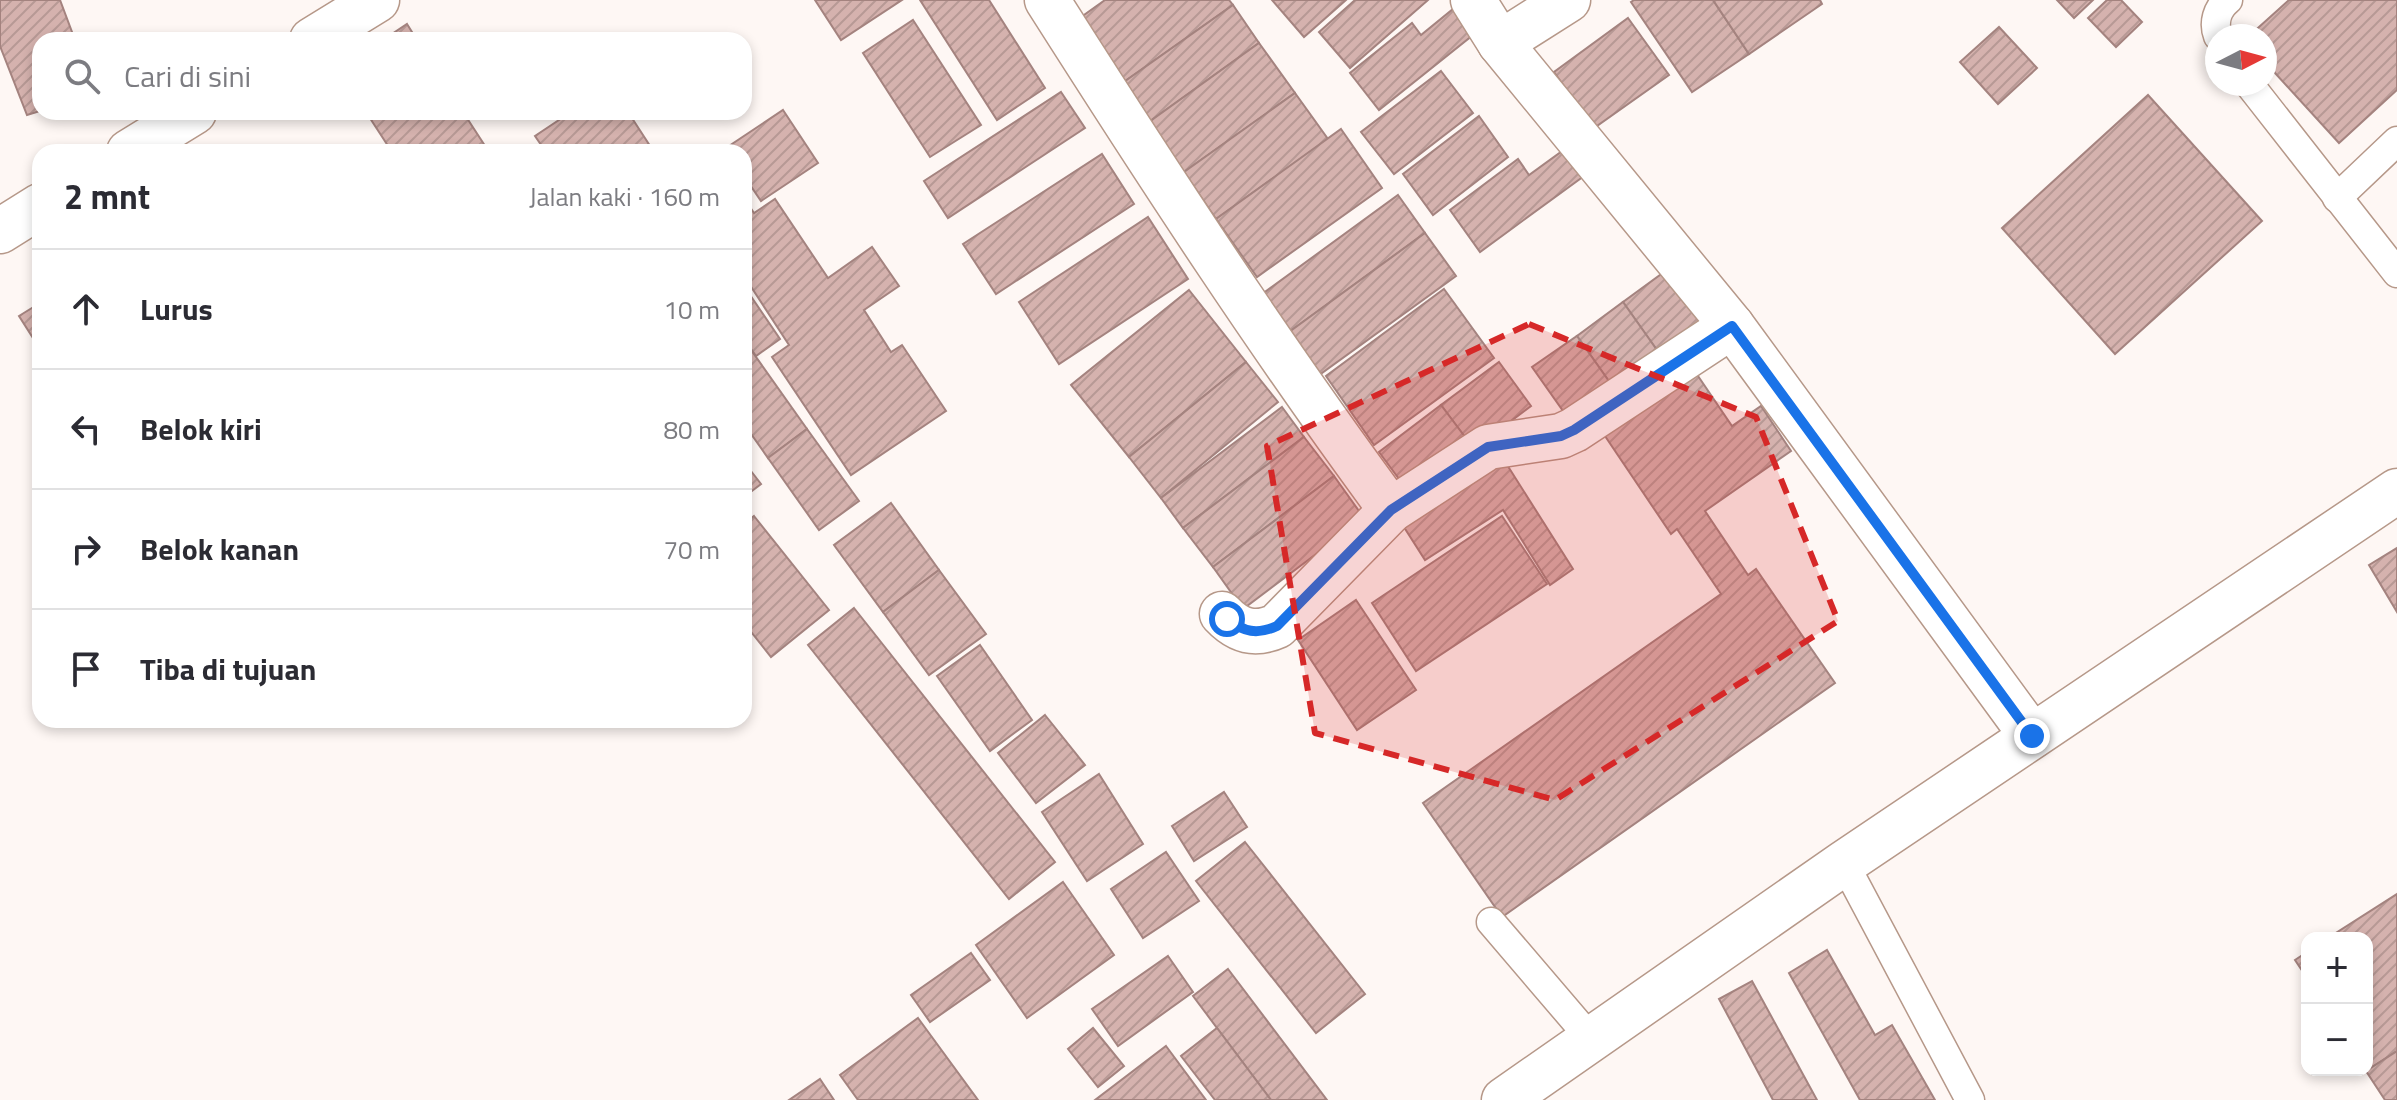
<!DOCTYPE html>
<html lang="id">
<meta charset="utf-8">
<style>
body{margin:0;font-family:"Titillium Web",sans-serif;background:#f7f7f7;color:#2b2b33}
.controls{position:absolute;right:24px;bottom:24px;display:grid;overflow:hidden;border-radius:16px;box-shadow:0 4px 12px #0003}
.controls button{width:72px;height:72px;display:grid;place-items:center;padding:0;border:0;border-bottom:2px solid #e1e1e2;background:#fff;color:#2b2b33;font:40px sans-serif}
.compass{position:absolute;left:2205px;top:24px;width:72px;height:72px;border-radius:50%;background:#fff;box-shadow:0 4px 12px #0003;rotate:84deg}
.stop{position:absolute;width:24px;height:24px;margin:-18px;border:6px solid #1a73e8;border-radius:50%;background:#fff}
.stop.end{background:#1a73e8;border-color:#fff;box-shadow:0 2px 8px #0008}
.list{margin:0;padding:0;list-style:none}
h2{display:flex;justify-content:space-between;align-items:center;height:104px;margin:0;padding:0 32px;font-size:34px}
h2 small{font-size:26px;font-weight:400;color:#7c7c81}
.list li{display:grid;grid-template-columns:52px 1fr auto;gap:24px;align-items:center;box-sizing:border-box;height:120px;padding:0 32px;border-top:2px solid #e1e1e2}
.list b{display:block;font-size:30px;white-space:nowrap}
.list em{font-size:26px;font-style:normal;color:#7c7c81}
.icon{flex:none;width:44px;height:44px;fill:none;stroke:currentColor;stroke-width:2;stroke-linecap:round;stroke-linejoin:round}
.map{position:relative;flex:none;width:2397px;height:1100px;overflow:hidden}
.search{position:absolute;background:#fff;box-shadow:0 4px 12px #0003;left:32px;top:32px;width:720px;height:88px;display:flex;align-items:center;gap:20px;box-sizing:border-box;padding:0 28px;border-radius:24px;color:#7c7c81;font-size:30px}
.panel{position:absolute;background:#fff;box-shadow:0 4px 12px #0003;left:32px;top:144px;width:720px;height:584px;border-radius:24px}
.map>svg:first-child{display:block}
.building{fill:url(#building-hatch);stroke:#a4837f;stroke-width:2}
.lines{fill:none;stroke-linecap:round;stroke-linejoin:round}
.service-casing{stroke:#b69889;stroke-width:31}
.minor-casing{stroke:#b69889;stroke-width:47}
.secondary-casing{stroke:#b69889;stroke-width:47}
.service{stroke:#fff;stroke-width:28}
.minor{stroke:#fff;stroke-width:44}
.secondary{stroke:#fff;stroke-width:44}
.route{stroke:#1a73e8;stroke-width:10}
.marked{fill:#d62828;fill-opacity:0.2;stroke:#d62828;stroke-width:6;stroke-dasharray:16 10;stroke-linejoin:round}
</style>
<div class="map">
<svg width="2397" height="1100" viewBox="0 0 2397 1100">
<defs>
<pattern id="building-hatch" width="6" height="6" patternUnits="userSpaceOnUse" patternTransform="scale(2)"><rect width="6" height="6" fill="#d5b2ae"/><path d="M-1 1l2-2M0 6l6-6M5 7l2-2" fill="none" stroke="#b79995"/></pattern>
</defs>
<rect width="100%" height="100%" fill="#fef7f4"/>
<!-- building -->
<g class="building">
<path d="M0,0H60L75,40H40V111L27,115L0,46Z"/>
<path d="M815,0H902L841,40Z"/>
<path d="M920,0H989L1045,88L997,120Z"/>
<path d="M1105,0H1229L1233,5L1121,84L1077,20Z"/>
<path d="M1272,0H1346L1304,37Z"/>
<path d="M1355,0H1428L1350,68L1319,32Z"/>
<path d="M1634,0H1713L1749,54L1692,92L1631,2Z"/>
<path d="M1713,0H1820L1822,4L1749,54Z"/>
<path d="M2057,0H2093L2074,18Z"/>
<path d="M2107,0H2121L2142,22L2116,47L2088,18Z"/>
<path d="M2289,0H2397V90L2339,143L2265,62V36H2249Z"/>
<path d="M1233,5L1259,43L1149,122L1121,84Z"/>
<path d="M1453,9L1473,35L1379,110L1350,73L1412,23L1421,35Z"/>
<path d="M1628,18L1669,75L1594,128L1554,72Z"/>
<path d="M913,20L981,125L930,157L863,53Z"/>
<path d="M407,24L417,40H383Z"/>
<path d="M1999,27L2037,68L1998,104L1960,62Z"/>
<path d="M1259,43L1295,93L1184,172L1149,122Z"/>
<path d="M1441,71L1473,113L1394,174L1361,132Z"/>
<path d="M1061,92L1085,128L948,218L924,181Z"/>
<path d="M1295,93L1328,139L1216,219L1184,172Z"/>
<path d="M2148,95L2262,221L2115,354L2002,228Z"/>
<path d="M783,110L818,163L761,201L744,176V152H729L726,148Z"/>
<path d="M366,112H463L489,152H392Z"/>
<path d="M571,112H628L654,152H546L535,136Z"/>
<path d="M1479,116L1508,157L1433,215L1403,174Z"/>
<path d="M1341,129L1382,188L1257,277L1216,219Z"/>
<path d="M1565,149L1584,176L1480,252L1450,210L1518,159L1529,175Z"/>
<path d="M1102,154L1134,204L996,294L963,244Z"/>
<path d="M1398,195L1425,233L1285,335L1258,297Z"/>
<path d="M744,198L754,213L775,199L828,278L872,247L899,286L864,310L891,352L902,345L946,411L851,475L772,357L789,345L744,276Z"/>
<path d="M1148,217L1188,279L1059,364L1019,302Z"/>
<path d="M1425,233L1456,276L1315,378L1285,335Z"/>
<path d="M1671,267L1712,325L1664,360L1623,302Z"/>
<path d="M744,286L780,339L756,356L744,339Z"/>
<path d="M1444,289L1494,358L1374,445L1326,376Z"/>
<path d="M1189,290L1246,362L1129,457L1071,385Z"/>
<path d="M1623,302L1664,360L1618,394L1577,336Z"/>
<path d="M40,303V349L19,316Z"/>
<path d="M1577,336L1618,394L1573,425L1532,367Z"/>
<path d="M744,340L807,429L768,458L744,424Z"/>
<path d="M1246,362L1278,402L1161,498L1129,457Z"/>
<path d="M1499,362L1531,406L1474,449L1441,405Z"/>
<path d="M1696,373L1732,426L1761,406L1791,451L1705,511L1748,575L1756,569L1835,683L1502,917L1423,803L1721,594L1677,529L1671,534L1605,436Z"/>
<path d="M1441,405L1474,449L1411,495L1379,452Z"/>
<path d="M1282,407L1304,437L1183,528L1161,498Z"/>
<path d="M807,429L859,501L819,530L768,458Z"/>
<path d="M1304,437L1334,476L1213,567L1183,528Z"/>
<path d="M1504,460L1573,569L1550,585L1503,510L1425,560L1402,524Z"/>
<path d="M744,462L761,484L744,497Z"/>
<path d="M1334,476L1364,518L1243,609L1213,567Z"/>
<path d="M891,503L939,570L883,612L834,545Z"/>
<path d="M754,516L829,610L771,657L744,623V524Z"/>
<path d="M1502,516L1547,584L1416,671L1372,603Z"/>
<path d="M2397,548V612L2369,565Z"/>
<path d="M939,570L986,634L929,675L883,612Z"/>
<path d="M1356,600L1416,690L1357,730L1298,640Z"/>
<path d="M854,608L1055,862L1009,899L808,645Z"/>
<path d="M980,645L1032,720L990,751L937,676Z"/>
<path d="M1045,715L1085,765L1036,803L998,753Z"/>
<path d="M1099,774L1143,844L1087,881L1042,812Z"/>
<path d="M1224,792L1247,827L1194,861L1172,826Z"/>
<path d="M1245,842L1365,994L1316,1033L1196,881Z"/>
<path d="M1166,852L1199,901L1143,938L1111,889Z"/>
<path d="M1063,882L1114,955L1027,1018L976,945Z"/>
<path d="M2397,894V1051L2366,1071L2367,938H2328Z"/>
<path d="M1827,950L1875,1035L1892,1025L1935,1100H1860L1789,973Z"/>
<path d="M2307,952V978L2295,960Z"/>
<path d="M971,953L990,980L930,1022L911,995Z"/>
<path d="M1168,956L1193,992L1118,1046L1092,1009Z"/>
<path d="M1228,969L1327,1100H1271L1193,996Z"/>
<path d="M1752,981L1817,1100H1773L1719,999Z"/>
<path d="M918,1018L978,1100H858L840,1075Z"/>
<path d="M1093,1028L1124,1066L1098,1087L1068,1049Z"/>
<path d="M1217,1028L1271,1100H1215L1181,1056Z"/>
<path d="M1166,1046L1206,1100H1095Z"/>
<path d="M2397,1051V1100H2385L2366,1071Z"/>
<path d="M820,1079L834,1100H789Z"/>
</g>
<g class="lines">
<defs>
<g id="service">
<path d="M2218,36C2213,23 2217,9 2228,0"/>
<path d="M2249,84L2397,273"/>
<path d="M2337,198L2397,141"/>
<path d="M1844,863L1970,1100"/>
<path d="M1491,922L1591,1039"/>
</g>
<g id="minor">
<path d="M1047,0C1157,173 1269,345 1391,510"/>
<path d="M1473,0L1500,43L1732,326L2032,736"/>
<path d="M312,40L377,0"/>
<path d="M1500,43L1568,0"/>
<path d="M129,152L194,112"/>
<path d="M0,231L40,206"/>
<path d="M1222,614C1238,631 1255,636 1277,626L1391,510L1488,447L1561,436L1574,430L1732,326"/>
</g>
<path id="secondary" d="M1504,1100L1844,863L2397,491"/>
</defs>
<!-- service casing -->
<use href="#service" class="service-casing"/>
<!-- minor casing -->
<use href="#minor" class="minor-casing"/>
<!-- secondary casing -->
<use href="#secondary" class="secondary-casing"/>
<!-- service -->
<use href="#service" class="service"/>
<!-- minor -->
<use href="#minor" class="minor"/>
<!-- secondary -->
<use href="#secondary" class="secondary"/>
</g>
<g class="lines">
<!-- route -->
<path class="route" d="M1227,619C1244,632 1257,635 1277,626L1391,510L1488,447L1561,436L1574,430L1732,326L2032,736"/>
</g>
<!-- marked area -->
<path class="marked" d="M1529,324L1756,417L1838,621L1555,800L1315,733L1267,446Z"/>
</svg>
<div class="controls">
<button>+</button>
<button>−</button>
</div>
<svg class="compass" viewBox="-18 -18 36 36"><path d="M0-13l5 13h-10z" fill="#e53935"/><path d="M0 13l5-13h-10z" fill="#7c7c81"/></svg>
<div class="stop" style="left:1227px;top:619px"></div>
<div class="stop end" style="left:2032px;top:736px"></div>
<div class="search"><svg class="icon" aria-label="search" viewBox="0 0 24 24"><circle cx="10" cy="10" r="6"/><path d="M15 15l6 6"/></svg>Cari di sini</div>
<section class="panel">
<h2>2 mnt<small>Jalan kaki · 160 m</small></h2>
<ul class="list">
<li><svg class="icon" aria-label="ahead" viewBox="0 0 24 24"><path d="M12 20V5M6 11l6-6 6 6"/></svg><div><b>Lurus</b></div><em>10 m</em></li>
<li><svg class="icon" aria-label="left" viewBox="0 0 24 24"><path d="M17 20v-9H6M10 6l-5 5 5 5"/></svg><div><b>Belok kiri</b></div><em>80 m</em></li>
<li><svg class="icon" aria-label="right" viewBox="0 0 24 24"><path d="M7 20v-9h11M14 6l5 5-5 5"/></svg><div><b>Belok kanan</b></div><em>70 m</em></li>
<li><svg class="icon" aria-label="arrive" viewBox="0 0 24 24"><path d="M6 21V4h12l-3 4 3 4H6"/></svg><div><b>Tiba di tujuan</b></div></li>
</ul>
</section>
</div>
